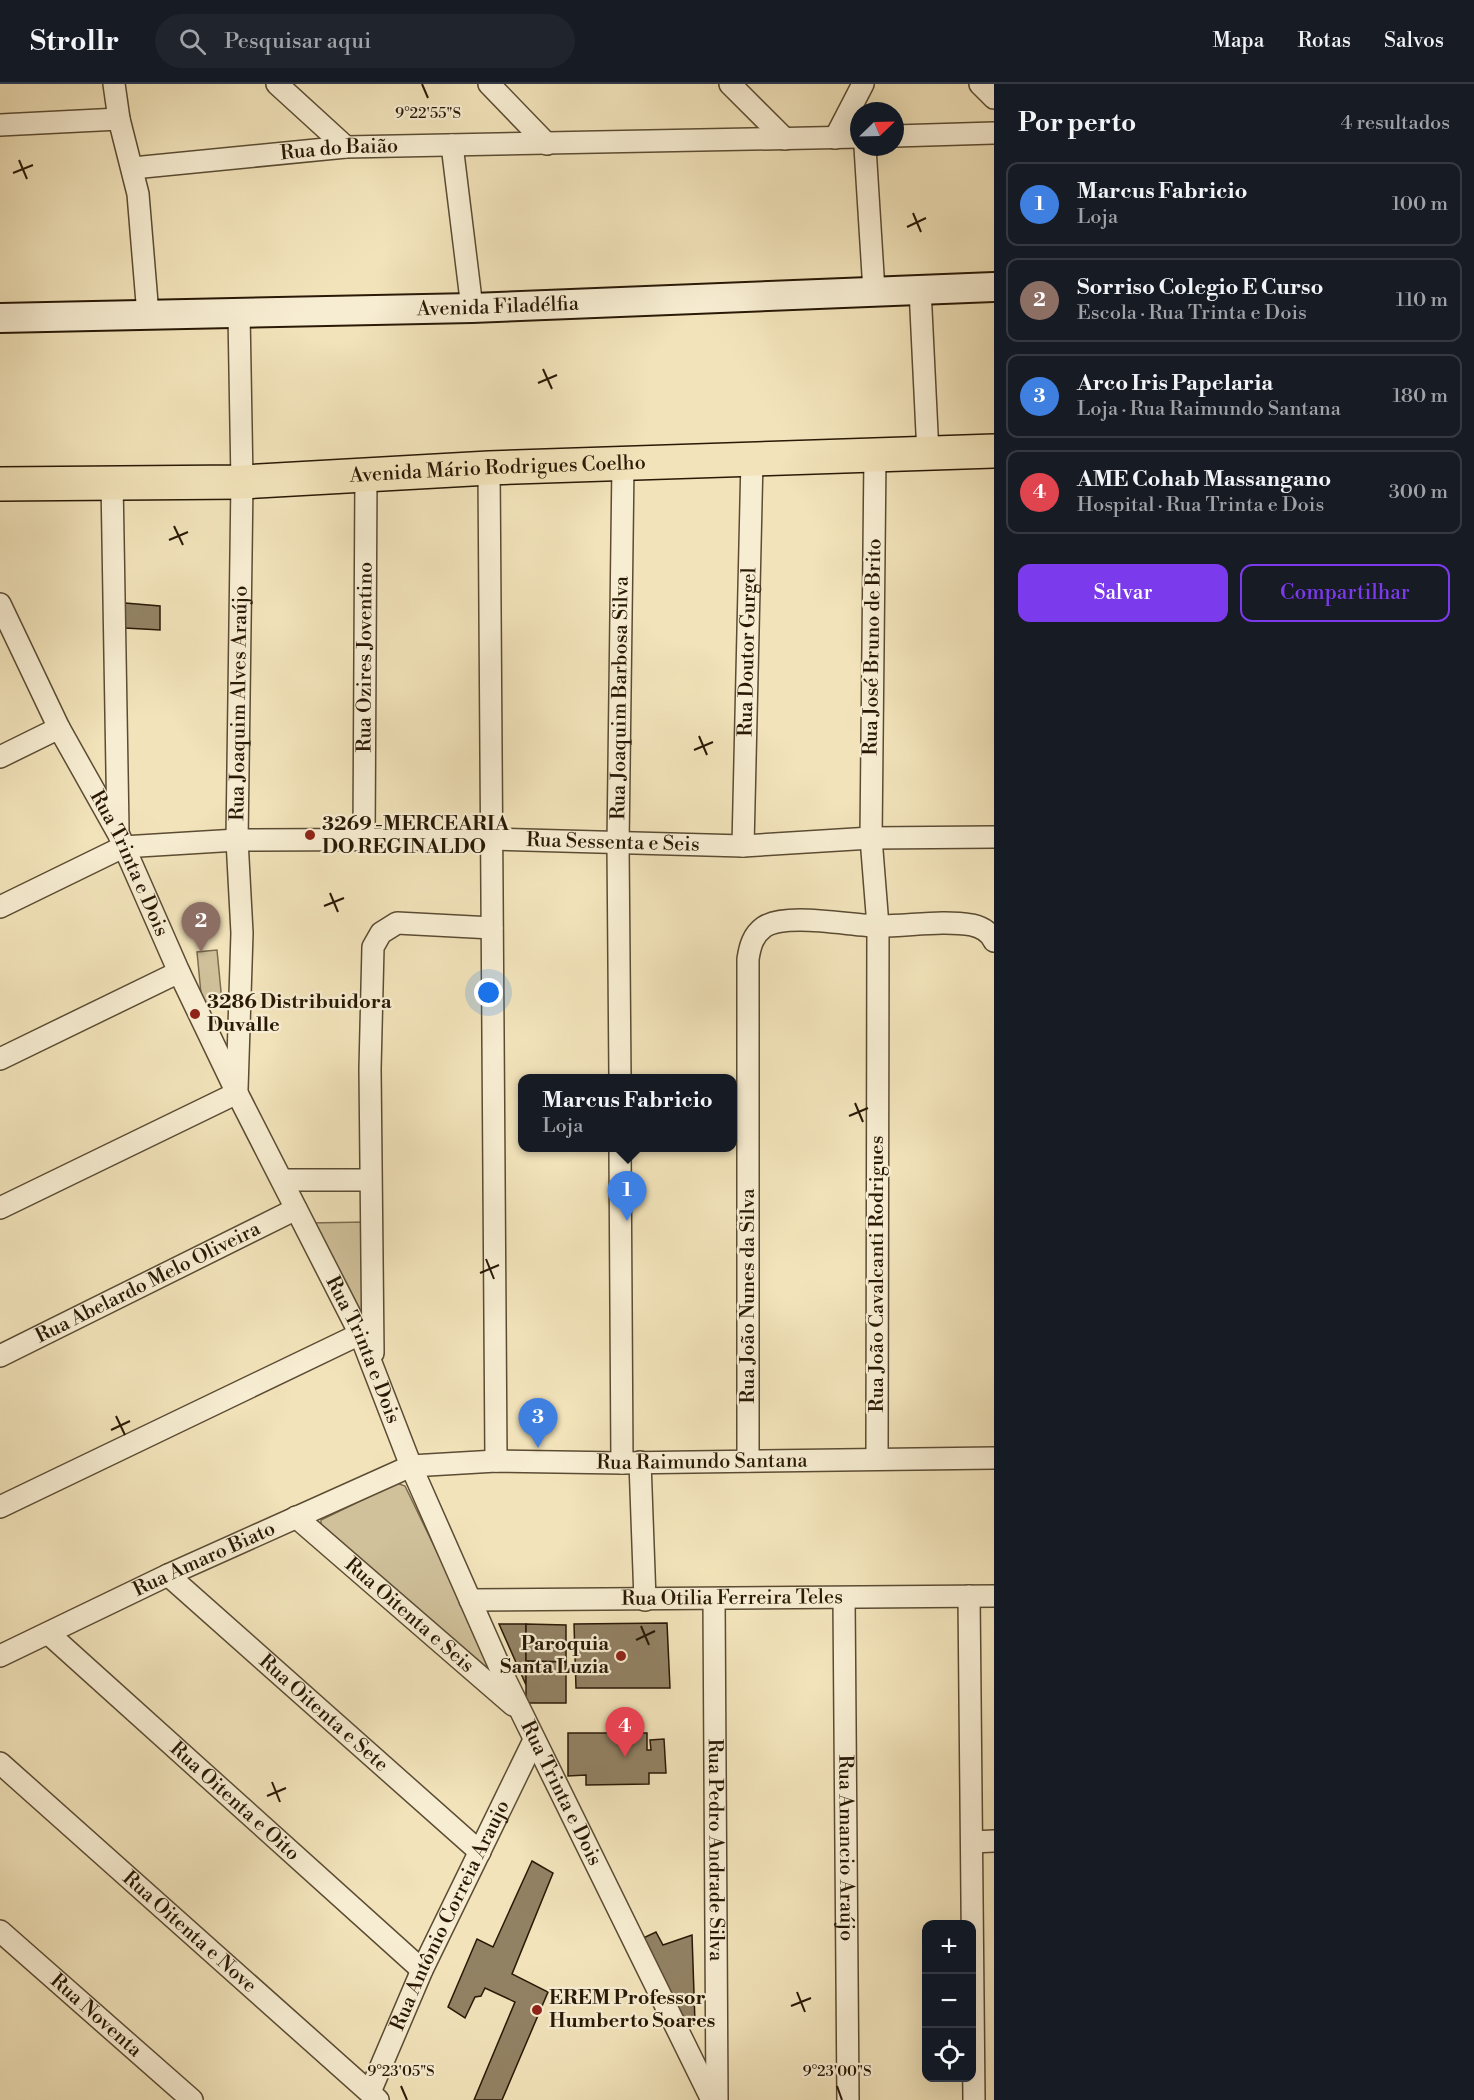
<!DOCTYPE html>
<html lang="pt">
<meta charset="utf-8">
<style>
body{margin:0;font-family:"Libre Bodoni",serif;background:#20242c;color:#f1f3f6}
.controls{position:absolute;right:18px;bottom:18px;display:grid;overflow:hidden;border-radius:12px;box-shadow:0 6px 24px #0002}
.controls button{width:54px;height:54px;display:grid;place-items:center;padding:0;border:0;border-bottom:2px solid #363941;background:#171b24;color:#f1f3f6;font:30px sans-serif}
.compass{position:absolute;left:850px;top:18px;width:54px;height:54px;border-radius:50%;background:#171b24;box-shadow:0 6px 24px #0002;rotate:67deg}
.you{position:absolute;left:489px;top:909px;width:21px;height:21px;margin:-15px;border:4px solid #fff;border-radius:50%;background:#1a73e8;box-shadow:0 0 0 9px #1a73e833}
.badge{display:grid;place-items:center;width:39px;height:39px;border-radius:50%;background:#7c3aed;color:#fff;font-size:20px;font-weight:700}
.pin{position:absolute;translate:-50% -50px;filter:drop-shadow(0 2px 3px #0008)}
.pin::after{content:'';position:absolute;top:32px;width:21px;height:18px;background:inherit;clip-path:polygon(0 0,100% 0,50% 100%)}
.popup{position:absolute;left:518px;top:990px;width:219px;height:78px;box-sizing:border-box;display:grid;place-content:center;border-radius:12px;background:#171b24;filter:drop-shadow(0 2px 4px #0005);font-size:20px;white-space:nowrap;color:#9ea1a6}
.popup b{font-size:22px;color:#f1f3f6}
.popup::after{content:'';position:absolute;left:50%;top:100%;margin-left:-12px;border:12px solid transparent;border-top-color:#171b24}
.list{margin:0;padding:0;list-style:none}
h2{display:flex;justify-content:space-between;align-items:center;height:78px;margin:0;padding:0 24px;font-size:26px}
h2 small{font-size:20px;font-weight:400;color:#9ea1a6}
.list li{display:grid;grid-template-columns:39px 1fr auto;gap:18px;align-items:center;box-sizing:border-box;height:84px;margin:0 12px 12px;padding:0 12px;border:2px solid #363941;border-radius:12px}
.list b{display:block;font-size:22px;white-space:nowrap}
.list p{margin:0;font-size:20px;white-space:nowrap;color:#9ea1a6}
.list em{font-size:20px;font-style:normal;color:#9ea1a6}
.actions{display:flex;gap:12px;padding:18px 24px}
.actions a{flex:1;padding:14px 0;border:2px solid #7c3aed;border-radius:12px;text-align:center;font-size:21px;color:#7c3aed}
.actions .main{background:#7c3aed;color:#fff}
.icon{flex:none;width:33px;height:33px;fill:none;stroke:currentColor;stroke-width:2;stroke-linecap:round;stroke-linejoin:round}
.map{position:relative;flex:none;width:994px;height:2016px;overflow:hidden}
header{display:flex;align-items:center;gap:36px;box-sizing:border-box;height:84px;padding:0 30px;background:#171b24;border-bottom:2px solid #363941}
header strong{font-size:28px}
nav{display:flex;gap:33px;margin-inline-start:auto;font-size:21px}
.search{width:420px;height:54px;background:#20242c;display:flex;align-items:center;gap:15px;box-sizing:border-box;padding:0 21px;border-radius:33px;color:#9ea1a6;font-size:22px}
main{display:flex}
aside{flex:1;background:#171b24}
.map>svg:first-child{display:block}
.green{fill:#d0c19b;stroke:#7c6d50;stroke-width:1.5}
.building{fill:#928264;stroke:#291906;stroke-width:1.5}
.lines{fill:none;stroke-linecap:round;stroke-linejoin:round}
.street-casing{stroke:#5b4c33;stroke-width:24}
.secondary-casing{stroke:#291906;stroke-width:32}
.primary-casing{stroke:#291906;stroke-width:36}
.street{stroke:#f7edd2;stroke-width:21}
.secondary{stroke:#f7edd2;stroke-width:28}
.primary{stroke:#f2e3ba;stroke-width:33}
.ticks{fill:none;stroke:#291906;stroke-width:2}
.poi-dot{fill:#8f2418;stroke:#f7edd2;stroke-width:2}
.labels{text-anchor:middle;dominant-baseline:central;stroke-width:4.5;stroke-linejoin:round;paint-order:stroke}
.street-label{font-size:20px;fill:#291906;stroke:#f7edd2}
.poi-label{font-size:20px;font-weight:bold;fill:#291906;stroke:#f7edd2;text-anchor:start}
.ticks-label{font-size:15px;text-anchor:middle;fill:#291906;stroke:#f7edd2;stroke-width:4.5;stroke-linejoin:round;paint-order:stroke}
</style>
<header>
<strong>Strollr</strong>
<div class="search"><svg class="icon" aria-label="search" viewBox="0 0 24 24"><circle cx="10" cy="10" r="6"/><path d="M15 15l6 6"/></svg>Pesquisar aqui</div>
<nav><a>Mapa</a><a>Rotas</a><a>Salvos</a></nav>
</header>
<main>
<div class="map">
<svg width="994" height="2016" viewBox="0 0 994 2016">
<rect width="100%" height="100%" fill="#f2e3ba"/>
<filter id="stains"><feTurbulence type="fractalNoise" baseFrequency=".00333" numOctaves="4"/><feColorMatrix values="0 0 0 0 .2 0 0 0 0 .09 0 0 0 0 .02 0 0 0 .5 -.17"/></filter>
<radialGradient id="worn" r=".72"><stop offset=".6" stop-color="#630" stop-opacity="0"/><stop offset="1" stop-color="#630" stop-opacity=".3"/></radialGradient>
<!-- green -->
<g class="green">
<path d="M217,866L222,918L202,920L197,868Z"/>
<path d="M366,1138L367,1251L309,1139Z"/>
<path d="M397,1399L405,1402L495,1588L493,1592L321,1442V1436Z"/>
</g>
<!-- building -->
<g class="building">
<path d="M125,519L160,522V546L125,544Z"/>
<path d="M667,1539L670,1604H576L574,1540Z"/>
<path d="M499,1540H526V1601Z"/>
<path d="M526,1540L566,1541V1578L526,1577Z"/>
<path d="M526,1577L566,1578V1619H526Z"/>
<path d="M568,1649H647V1666H651L650,1656L664,1655L666,1689H649V1700L586,1701V1691L568,1692Z"/>
<path d="M532,1777L553,1789L512,1890L548,1908L502,2016H474L515,1918L485,1904L481,1912L475,1913L465,1934L448,1923L477,1855L493,1863Z"/>
<path d="M656,1848L663,1861L692,1851L695,1939L685,1946L641,1855Z"/>
</g>
<g class="lines">
<defs>
<g id="street">
<path d="M114,0L119,35L138,110L148,231"/>
<path d="M277,0L346,63"/>
<path d="M489,0L547,60"/>
<path d="M730,0L785,55"/>
<path d="M980,0L994,14"/>
<path d="M0,41L119,35"/>
<path d="M895,52L994,49"/>
<path d="M835,54L863,0"/>
<path d="M452,61L472,224"/>
<path d="M865,63L874,207"/>
<path id="s1" d="M133,84L346,63L859,53"/>
<path d="M920,205L928,370"/>
<path d="M875,372L871,754L878,842L877,1375"/>
<path d="M489,384L496,1377"/>
<path d="M112,397L118,745"/>
<path id="s2" d="M0,520L59,644L118,749L179,888L237,1009L360,1250L411,1382L505,1595L712,2016"/>
<path d="M0,673L59,644"/>
<path id="s3" d="M364,756L366,390"/>
<path id="s4" d="M743,762L752,375"/>
<path id="s5" d="M0,823L123,763L237,756L491,755L743,762L871,754L994,753"/>
<path d="M0,975L179,888"/>
<path id="s6" d="M620,994L618,760L623,380"/>
<path id="s7" d="M237,1005L242,849L237,756L242,398L239,230"/>
<path d="M620,1064L622,1379"/>
<path d="M283,1096H370"/>
<path d="M0,1124L237,1009"/>
<path d="M373,1269L370,985L373,863L381,849L397,839L492,844"/>
<path id="s8" d="M0,1272L296,1125"/>
<path d="M748,1377V875C750,862 753,851 764,843C787,828 851,842 879,842C910,842 942,836 972,841C981,843 990,848 994,857"/>
<path d="M640,1378L645,1516"/>
<path d="M0,1423L360,1250"/>
<path id="s9" d="M296,1433L513,1621"/>
<path id="s10" d="M168,1491L480,1768"/>
<path d="M969,1512L974,2016"/>
<path id="s11" d="M844,1514L848,2016"/>
<path id="s12" d="M470,1516L994,1512"/>
<path id="s13" d="M714,1516L717,2016"/>
<path id="s14" d="M49,1550L422,1886"/>
<path id="s15" d="M0,1572L168,1491L411,1382L496,1377L622,1379L994,1374"/>
<path id="s16" d="M0,1679L378,2016"/>
<path d="M972,1758L994,1757"/>
<path id="s17" d="M0,1847L192,2016"/>
<path id="s18" d="M370,2008L422,1886L534,1656"/>
</g>
<g id="secondary">
<path id="s19" d="M0,234L472,224L994,203"/>
</g>
<g id="primary">
<path id="s20" d="M0,400L242,398L489,384L994,367"/>
</g>
</defs>
<!-- street casing -->
<use href="#street" class="street-casing"/>
<!-- secondary casing -->
<use href="#secondary" class="secondary-casing"/>
<!-- primary casing -->
<use href="#primary" class="primary-casing"/>
<!-- street -->
<use href="#street" class="street"/>
<!-- secondary -->
<use href="#secondary" class="secondary"/>
<!-- primary -->
<use href="#primary" class="primary"/>
</g>
<!-- ticks -->
<path class="ticks" d="M422,0L428,14M19,76L27,95M13,89L33,81M913,129L921,148M907,143L926,134M543,285L552,305M538,299L557,291M174,442L183,461M169,456L188,448M699,652L707,671M694,666L713,658M330,809L338,828M324,822L344,814M855,1019L863,1038M849,1032L868,1024M486,1175L494,1195M480,1189L499,1181M116,1332L125,1351M111,1346L130,1337M641,1542L649,1561M636,1556L655,1547M272,1698L280,1718M267,1712L286,1704M797,1908L805,1928M791,1922L811,1914M401,2002L407,2016M837,2002L842,2016"/>
<!-- markers -->
<g class="poi-dot">
<circle cx="310" cy="751" r="6"/>
<circle cx="195" cy="930" r="6"/>
<circle cx="621" cy="1572" r="6"/>
<circle cx="537" cy="1926" r="6"/>
</g>
<g class="labels">
<!-- street labels -->
<g class="street-label">
<text stroke="none"><textPath href="#s1" startOffset="207">Rua do Baião</textPath></text>
<text stroke="none"><textPath href="#s19" startOffset="498">Avenida Filadélfia</textPath></text>
<text stroke="none"><textPath href="#s20" startOffset="498">Avenida Mário Rodrigues Coelho</textPath></text>
<text transform="translate(873 563) rotate(-89)">Rua José Bruno de Brito</text>
<text stroke="none"><textPath href="#s4" startOffset="194">Rua Doutor Gurgel</textPath></text>
<text stroke="none"><textPath href="#s3" startOffset="183">Rua Ozires Joventino</textPath></text>
<text stroke="none"><textPath href="#s6" startOffset="380">Rua Joaquim Barbosa Silva</textPath></text>
<text stroke="none"><textPath href="#s7" startOffset="386">Rua Joaquim Alves Araújo</textPath></text>
<text stroke="none"><textPath href="#s5" startOffset="627">Rua Sessenta e Seis</textPath></text>
<text stroke="none"><textPath href="#s2" startOffset="290">Rua Trinta e Dois</textPath></text>
<text transform="translate(877 1190) rotate(-90)">Rua João Cavalcanti Rodrigues</text>
<text stroke="none"><textPath href="#s8" startOffset="165">Rua Abelardo Melo Oliveira</textPath></text>
<text transform="translate(748 1212) rotate(-90)">Rua João Nunes da Silva</text>
<text stroke="none"><textPath href="#s2" startOffset="830">Rua Trinta e Dois</textPath></text>
<text stroke="none"><textPath href="#s15" startOffset="744">Rua Raimundo Santana</textPath></text>
<text stroke="none"><textPath href="#s15" startOffset="226">Rua Amaro Biato</textPath></text>
<text stroke="none"><textPath href="#s12" startOffset="262">Rua Otilia Ferreira Teles</textPath></text>
<text stroke="none"><textPath href="#s9" startOffset="150">Rua Oitenta e Seis</textPath></text>
<text stroke="none"><textPath href="#s10" startOffset="208">Rua Oitenta e Sete</textPath></text>
<text stroke="none"><textPath href="#s2" startOffset="1316">Rua Trinta e Dois</textPath></text>
<text stroke="none"><textPath href="#s14" startOffset="250">Rua Oitenta e Oito</textPath></text>
<text stroke="none"><textPath href="#s11" startOffset="250">Rua Amancio Araújo</textPath></text>
<text stroke="none"><textPath href="#s13" startOffset="250">Rua Pedro Andrade Silva</textPath></text>
<text stroke="none"><textPath href="#s18" startOffset="194">Rua Antônio Correia Araujo</textPath></text>
<text stroke="none"><textPath href="#s16" startOffset="254">Rua Oitenta e Nove</textPath></text>
<text stroke="none"><textPath href="#s17" startOffset="128">Rua Noventa</textPath></text>
</g>
<!-- poi labels -->
<g class="poi-label">
<text x="322" y="740">3269 -MERCEARIA<tspan x="322" dy="23">DO REGINALDO</tspan></text>
<text x="207" y="918">3286 Distribuidora<tspan x="207" dy="23">Duvalle</tspan></text>
<text x="609" y="1560" text-anchor="end">Paroquia<tspan x="609" dy="23">Santa Luzia</tspan></text>
<text x="549" y="1914">EREM Professor<tspan x="549" dy="23">Humberto Soares</tspan></text>
</g>
</g>
<g class="ticks-label">
<text x="428" y="34">9°22'55"S</text>
<text x="401" y="1992">9°23'05"S</text>
<text x="837" y="1992">9°23'00"S</text>
</g>
<rect width="100%" height="100%" filter="url(#stains)"/>
<rect width="100%" height="100%" fill="url(#worn)"/>
</svg>
<div class="controls">
<button>+</button>
<button>−</button>
<button><svg class="icon" aria-label="locate" viewBox="0 0 24 24"><circle cx="12" cy="12" r="6"/><path d="M12 2v4M12 18v4M2 12h4M18 12h4"/></svg></button>
</div>
<svg class="compass" viewBox="-18 -18 36 36"><path d="M0-13l5 13h-10z" fill="#e53935"/><path d="M0 13l5-13h-10z" fill="#9ea1a6"/></svg>
<div class="you"></div>
<div class="pin badge" style="left:627px;top:1137px;background:#3f7fe0">1</div>
<div class="popup"><b>Marcus Fabricio</b>Loja</div>
<div class="pin badge" style="left:201px;top:868px;background:#8d6e63">2</div>
<div class="pin badge" style="left:538px;top:1364px;background:#3f7fe0">3</div>
<div class="pin badge" style="left:625px;top:1673px;background:#e0444e">4</div>
</div>
<aside>
<h2>Por perto<small>4 resultados</small></h2>
<ul class="list">
<li><span class="badge" style="background:#3f7fe0">1</span><div><b>Marcus Fabricio</b><p>Loja</p></div><em>100 m</em></li>
<li><span class="badge" style="background:#8d6e63">2</span><div><b>Sorriso Colegio E Curso</b><p>Escola · Rua Trinta e Dois</p></div><em>110 m</em></li>
<li><span class="badge" style="background:#3f7fe0">3</span><div><b>Arco Iris Papelaria</b><p>Loja · Rua Raimundo Santana</p></div><em>180 m</em></li>
<li><span class="badge" style="background:#e0444e">4</span><div><b>AME Cohab Massangano</b><p>Hospital · Rua Trinta e Dois</p></div><em>300 m</em></li>
</ul>
<div class="actions"><a class="main">Salvar</a><a>Compartilhar</a></div>
</aside>
</main>
